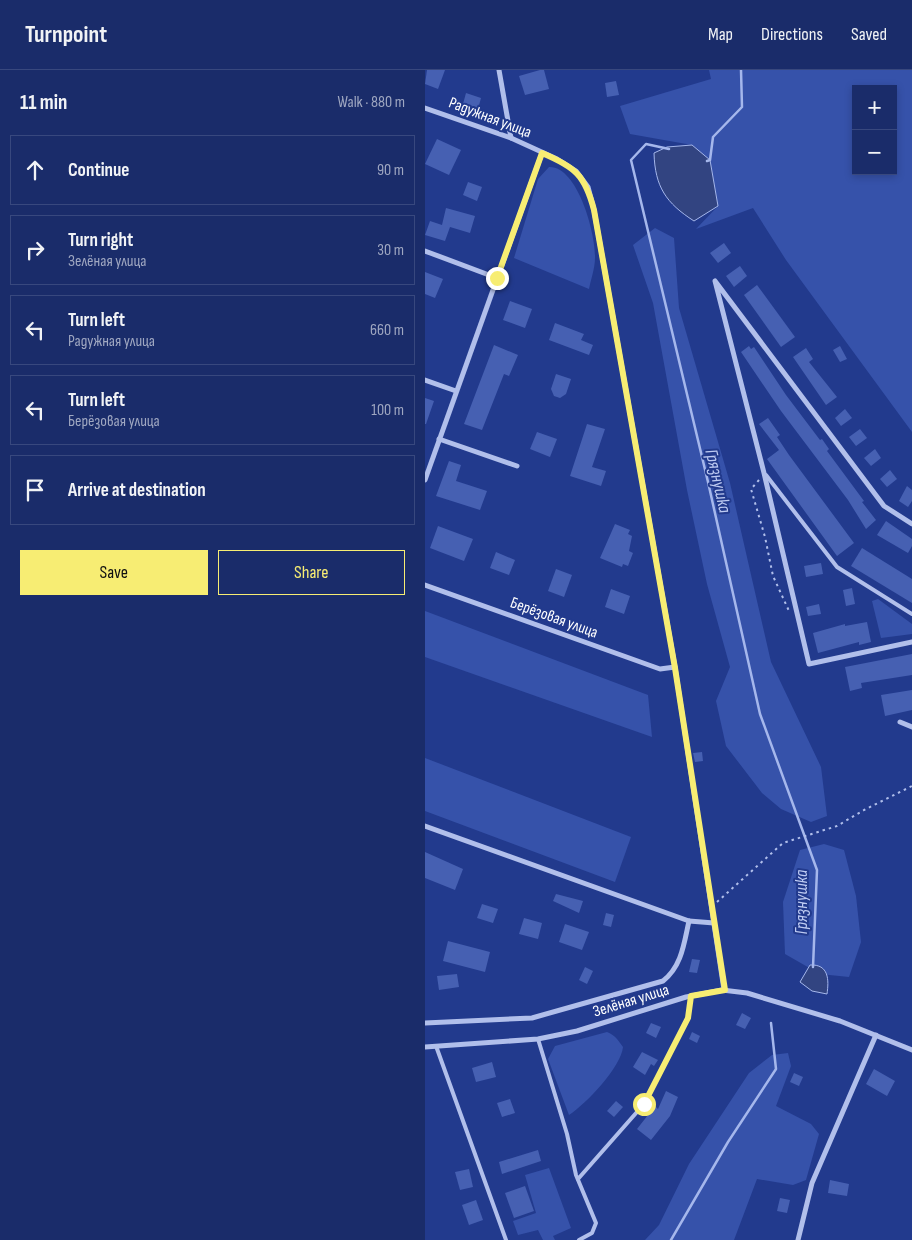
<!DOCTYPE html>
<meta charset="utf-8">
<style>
body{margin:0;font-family:"Sofia Sans Condensed",sans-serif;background:#233470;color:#f1f3f6}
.controls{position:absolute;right:15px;top:15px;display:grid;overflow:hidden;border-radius:0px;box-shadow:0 2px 8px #0003}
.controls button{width:45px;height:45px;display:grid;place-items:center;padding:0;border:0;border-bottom:1px solid #38487e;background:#1a2c6a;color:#f1f3f6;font:25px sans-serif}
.stop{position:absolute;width:15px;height:15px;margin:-11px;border:4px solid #f7ed73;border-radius:50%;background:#fff}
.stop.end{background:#f7ed73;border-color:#fff;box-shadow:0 1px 5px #0008}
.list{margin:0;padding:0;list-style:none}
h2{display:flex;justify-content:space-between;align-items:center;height:65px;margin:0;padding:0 20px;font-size:21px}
h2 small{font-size:16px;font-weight:400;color:#9fa7c1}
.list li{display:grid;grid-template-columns:32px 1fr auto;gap:15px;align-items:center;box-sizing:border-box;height:70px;margin:0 10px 10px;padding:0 10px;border:1px solid #38487e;border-radius:0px}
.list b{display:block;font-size:19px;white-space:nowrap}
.list p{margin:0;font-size:16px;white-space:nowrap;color:#9fa7c1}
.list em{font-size:16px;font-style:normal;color:#9fa7c1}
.actions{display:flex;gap:10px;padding:15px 20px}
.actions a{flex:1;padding:11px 0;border:1px solid #f7ed73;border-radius:0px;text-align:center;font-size:18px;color:#f7ed73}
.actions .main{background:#f7ed73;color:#111}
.icon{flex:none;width:28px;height:28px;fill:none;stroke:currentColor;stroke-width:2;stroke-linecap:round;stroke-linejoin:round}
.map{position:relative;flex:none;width:487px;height:1170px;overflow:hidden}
header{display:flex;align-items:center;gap:30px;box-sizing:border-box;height:70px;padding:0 25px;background:#1a2c6a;border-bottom:1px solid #38487e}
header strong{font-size:24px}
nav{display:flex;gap:28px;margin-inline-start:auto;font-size:18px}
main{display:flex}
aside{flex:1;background:#1a2c6a}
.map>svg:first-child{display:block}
.green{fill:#3652aa;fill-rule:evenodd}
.water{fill:#324481;stroke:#a5b7ec}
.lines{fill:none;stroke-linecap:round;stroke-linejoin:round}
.stream{stroke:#a5b7ec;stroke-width:2.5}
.building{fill:#4660b2}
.path{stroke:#b1bfeb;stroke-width:2;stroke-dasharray:2.5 4;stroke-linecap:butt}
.service{stroke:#b1bfeb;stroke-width:4}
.minor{stroke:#b1bfeb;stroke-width:5}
.route{stroke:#f7ed73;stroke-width:6}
.labels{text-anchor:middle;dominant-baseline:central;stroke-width:4;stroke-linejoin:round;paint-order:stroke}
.street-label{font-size:16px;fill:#fff;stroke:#223a8d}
.water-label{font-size:18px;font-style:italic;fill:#bdcaf2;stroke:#223a8d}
</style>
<header>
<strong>Turnpoint</strong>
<nav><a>Map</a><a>Directions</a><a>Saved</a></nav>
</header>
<main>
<aside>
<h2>11 min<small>Walk · 880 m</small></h2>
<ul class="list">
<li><svg class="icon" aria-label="ahead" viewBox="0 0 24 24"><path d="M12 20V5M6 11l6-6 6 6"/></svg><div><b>Continue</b></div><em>90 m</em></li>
<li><svg class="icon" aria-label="right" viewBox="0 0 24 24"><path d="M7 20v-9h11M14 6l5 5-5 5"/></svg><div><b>Turn right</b><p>Зелёная улица</p></div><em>30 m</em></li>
<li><svg class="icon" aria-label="left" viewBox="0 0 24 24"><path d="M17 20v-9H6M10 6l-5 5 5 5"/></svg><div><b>Turn left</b><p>Радужная улица</p></div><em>660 m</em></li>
<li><svg class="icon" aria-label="left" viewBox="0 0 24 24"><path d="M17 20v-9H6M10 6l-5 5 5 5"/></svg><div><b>Turn left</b><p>Берёзовая улица</p></div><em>100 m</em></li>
<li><svg class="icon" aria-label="arrive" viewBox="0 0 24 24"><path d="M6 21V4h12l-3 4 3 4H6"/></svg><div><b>Arrive at destination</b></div></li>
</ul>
<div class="actions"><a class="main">Save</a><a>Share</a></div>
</aside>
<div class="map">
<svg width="487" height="1170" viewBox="0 0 487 1170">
<rect width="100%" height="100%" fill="#223a8d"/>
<!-- green -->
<g class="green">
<path d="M284,0H487V362L361,190L328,138L271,159L293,136L285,90L267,75L205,64L195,36L286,9ZM431,19H468V101H431Z"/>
<path d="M124,97C153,96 171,165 170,188C170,198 166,209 164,219L89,188L113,109Z"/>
<path d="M230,158L249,168L254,238L305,413L346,592L396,697L402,746L386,752L356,739L337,723L301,676L291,631L305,597L282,514L262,420L228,233L208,175Z"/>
<path d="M453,529L487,554V564L456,568L447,531Z"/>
<path d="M0,541L223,625L227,667L0,587Z"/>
<path d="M0,688L206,767L190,812L0,741Z"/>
<path d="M399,774L419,780L431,826L436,872L424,907L395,904L360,884L358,832L375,780Z"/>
<path d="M182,962C190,965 193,970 198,977C196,997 161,1034 144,1045L123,989L130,976Z"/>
<path d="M363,983L366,996L351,1036L386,1054L394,1064L381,1110L368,1115L332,1109L309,1170H220L234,1155L264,1094L324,1003L347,985Z"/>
<path d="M124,1098L146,1158L128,1166L130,1170H118L113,1160L93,1165L88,1151L111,1143L100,1105Z"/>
</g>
<!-- water -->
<g class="water">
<path d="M267,75L285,90L293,136L269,151C241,133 230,117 229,83L242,77Z"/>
<path d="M385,895C404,894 404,910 402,924L387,921L375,912Z"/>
</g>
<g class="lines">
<!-- stream -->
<g class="stream">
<path d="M244,79L221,74L206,90L283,412L335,644L392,800L388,897"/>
<path d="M282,91L285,90L288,67L317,37L316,0"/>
<path d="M246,1170L303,1072L351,999L346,953"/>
</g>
</g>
<!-- building -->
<g class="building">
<path d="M2,0H20L13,19L0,14Z"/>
<path d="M115,0H119L124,19L100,25L94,6Z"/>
<path d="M191,11L194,25L182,27L180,13Z"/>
<path d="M41,23L56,28L53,39L38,34Z"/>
<path d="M12,69L36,80L24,105L0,94Z"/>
<path d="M43,112L57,117L52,131L38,125Z"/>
<path d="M21,138L50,146L45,163L25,157L20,171L0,165L5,151L17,155Z"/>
<path d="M299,173L306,183L293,193L285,183Z"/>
<path d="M315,196L322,206L309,217L301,206Z"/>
<path d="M0,202L18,209L10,228L0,224Z"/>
<path d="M332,215L370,267L356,277L319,225Z"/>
<path d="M85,231L107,239L100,258L78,250Z"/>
<path d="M130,253L159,264L156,270L168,275L164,285L124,270Z"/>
<path d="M69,275L93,285L84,306L79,304L57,360L39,354Z"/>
<path d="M324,276L326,279L329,277L361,325L395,370L397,369L404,379L402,381L439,431L437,432L451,450L441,459L423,430L356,341L316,282Z"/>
<path d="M415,276L422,289L415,292L408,280Z"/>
<path d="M381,278L388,289L384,292L412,327L401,335L368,287Z"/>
<path d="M131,304L146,309L141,324L135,328L129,326L126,319Z"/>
<path d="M0,328L9,331L1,354H0Z"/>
<path d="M420,339L427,348L416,356L410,348Z"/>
<path d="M343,348L355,365L352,367L364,385L429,473L412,486L342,389L354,380L334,354Z"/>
<path d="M162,354L180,359L167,397L181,401L176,416L145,406Z"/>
<path d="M435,359L442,368L431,376L424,367Z"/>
<path d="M112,362L132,369L125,387L105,379Z"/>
<path d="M450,379L456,388L446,396L439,388Z"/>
<path d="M24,391L36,395L31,411L62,421L55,440L11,426Z"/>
<path d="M465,400L472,409L462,417L455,409Z"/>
<path d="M482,416L487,420V431L483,437L474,431Z"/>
<path d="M461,451L487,469V476L483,483L452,465Z"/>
<path d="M190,454L205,460L203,464L207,466L204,481L208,483L203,496L198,494L197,497L175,488Z"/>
<path d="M13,456L48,469L39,491L5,478Z"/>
<path d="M437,478L487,509V533L426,496Z"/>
<path d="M71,482L90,490L84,505L65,498Z"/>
<path d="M396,493L398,504L381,507L379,496Z"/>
<path d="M131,499L147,505L139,527L123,521Z"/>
<path d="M427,518L430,534L421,536L418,520Z"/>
<path d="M186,519L205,526L199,544L180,537Z"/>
<path d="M394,534L396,544L383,546L381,537Z"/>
<path d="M442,552L446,572L434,575V572L393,583L388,563L420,554V556Z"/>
<path d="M487,584V605L436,613L437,618L425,621L420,597Z"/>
<path d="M487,620V640L460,646L456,625Z"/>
<path d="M277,682L278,691L270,692L268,683Z"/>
<path d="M0,782L38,799L30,820L0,808Z"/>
<path d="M131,824L158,831L154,843L128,831Z"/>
<path d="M57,834L73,839L68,853L52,848Z"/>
<path d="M181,843L189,845L186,857L178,855Z"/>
<path d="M99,848L117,853L113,869L94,864Z"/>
<path d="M140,854L164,862L157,880L134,872Z"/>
<path d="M23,871L65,882L60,902L18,891Z"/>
<path d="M267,889L275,890L272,903L264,902Z"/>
<path d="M160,897L168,901L162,914L154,910Z"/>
<path d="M32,904L34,917L14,920L12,906Z"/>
<path d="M317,943L326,948L320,959L311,955Z"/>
<path d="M226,953L236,957L231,968L221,963Z"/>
<path d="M267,962L275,966L272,973L264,969Z"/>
<path d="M217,982L233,990L229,996L226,994L220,1005L208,997Z"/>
<path d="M67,992L71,1007L51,1012L47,998Z"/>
<path d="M449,999L470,1011L462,1026L441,1014Z"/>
<path d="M369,1003L378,1007L374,1016L365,1012Z"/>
<path d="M241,1021L253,1027L245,1046L226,1070L212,1059L230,1036L233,1039Z"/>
<path d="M85,1029L90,1043L77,1047L72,1033Z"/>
<path d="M191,1031L198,1037L189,1047L182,1041Z"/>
<path d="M113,1080L116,1091L77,1104L74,1092Z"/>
<path d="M44,1099L48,1117L35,1120L30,1102Z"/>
<path d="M405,1110L424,1114L422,1126L403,1123Z"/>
<path d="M100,1116L109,1141L89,1148L80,1123Z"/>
<path d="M355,1128L365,1130L362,1143L352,1141Z"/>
<path d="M51,1130L58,1150L44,1155L37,1135Z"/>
</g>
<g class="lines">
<!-- path -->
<g class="path">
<path d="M334,410L326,419L340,467L348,506L364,541"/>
<path d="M292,832L358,773L412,756L439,740L487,716"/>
</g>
<!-- service -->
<g class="service">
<path d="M341,405L412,497L487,544"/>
<path d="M113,969L142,1064L151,1105L171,1153L167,1163L154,1170"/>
<path d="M11,976L81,1170"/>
<path d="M153,1109L219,1034L263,948L266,926"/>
</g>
<!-- minor -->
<g class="minor">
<path d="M74,0L86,68"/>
<path d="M0,38L86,68L132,89L151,101L163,117L169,140L250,597L299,920"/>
<path d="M0,181L72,208"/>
<path d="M0,310L31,321"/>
<path d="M14,369L92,396"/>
<path d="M0,410L117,83"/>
<path d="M487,454L459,436L290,211L339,403L384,594L487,572"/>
<path d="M0,515L235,599L250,597"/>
<path d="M475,652L487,657"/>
<path d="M0,756L264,851L289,853"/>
<path d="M0,953L107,948L238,911C257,896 259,873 264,851"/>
<path d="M0,977L113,969L152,961L261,927L297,920L322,923L415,951L487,980"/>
<path d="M373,1170L387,1113L451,965"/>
</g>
</g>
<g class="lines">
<!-- route -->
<path class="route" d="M72,208L117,83C150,97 160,105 169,140L250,598L300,920L266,926L263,948L219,1034"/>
</g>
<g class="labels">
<!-- street labels -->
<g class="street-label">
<text transform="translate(65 48) rotate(21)">Радужная улица</text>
<text transform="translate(129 548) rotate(20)">Берёзовая улица</text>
<text transform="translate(206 931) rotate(-17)">Зелёная улица</text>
</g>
<!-- water labels -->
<g class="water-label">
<text transform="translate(293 411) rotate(77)">Грязнушка</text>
<text transform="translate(376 832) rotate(-90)">Грязнушка</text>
</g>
</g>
</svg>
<div class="controls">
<button>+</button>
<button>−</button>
</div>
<div class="stop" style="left:219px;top:1034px"></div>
<div class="stop end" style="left:72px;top:208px"></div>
</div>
</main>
